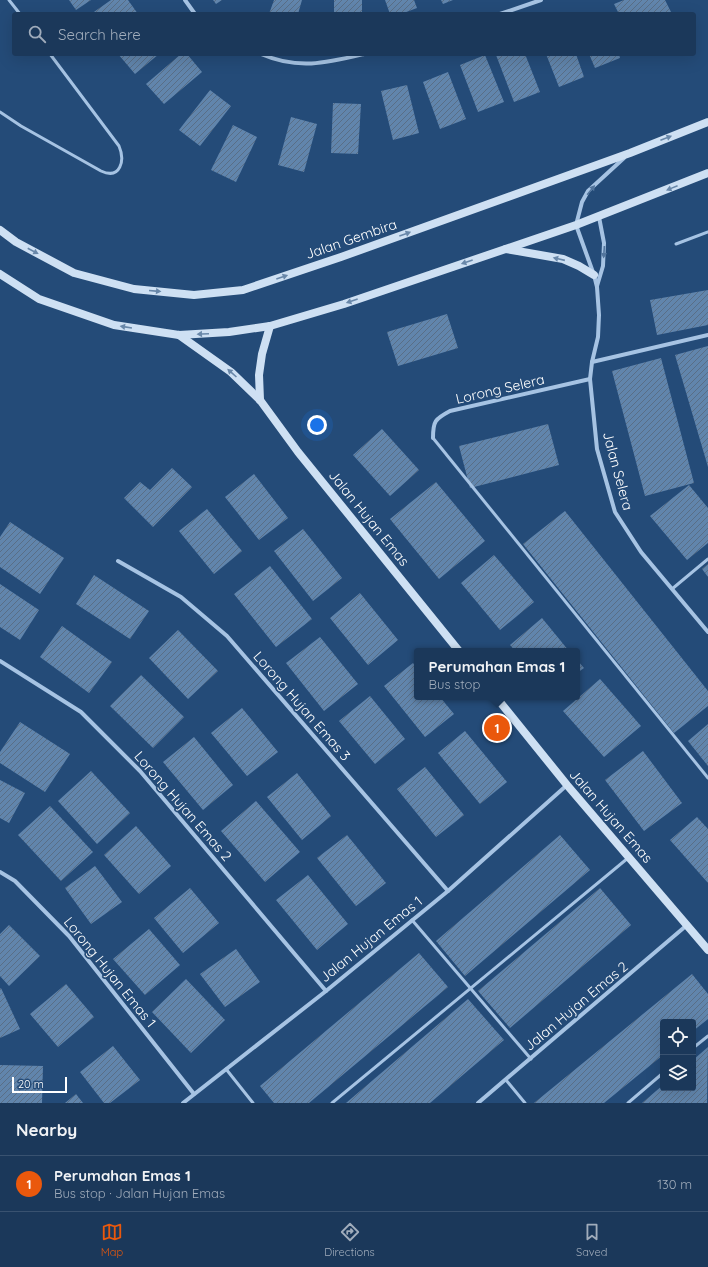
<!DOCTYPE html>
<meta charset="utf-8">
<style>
body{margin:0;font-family:Quicksand,sans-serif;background:#284363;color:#f1f3f6}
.controls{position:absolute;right:12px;bottom:12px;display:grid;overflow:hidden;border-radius:4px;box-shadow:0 4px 16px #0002}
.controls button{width:36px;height:36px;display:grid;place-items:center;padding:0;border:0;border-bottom:1px solid #395270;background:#1b385a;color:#f1f3f6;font:20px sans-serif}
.scale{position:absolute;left:12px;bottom:10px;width:55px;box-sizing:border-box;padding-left:4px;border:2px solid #fff;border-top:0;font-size:11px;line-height:14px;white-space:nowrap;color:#fff;-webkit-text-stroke:3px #244b78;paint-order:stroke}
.you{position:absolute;left:317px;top:425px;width:14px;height:14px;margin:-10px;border:3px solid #fff;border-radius:50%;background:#1a73e8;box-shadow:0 0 0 6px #1a73e833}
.badge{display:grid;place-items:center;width:26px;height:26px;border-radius:50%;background:#ea580c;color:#fff;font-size:13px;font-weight:700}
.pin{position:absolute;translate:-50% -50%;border:2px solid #fff;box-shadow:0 1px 4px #0006}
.popup{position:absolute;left:414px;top:648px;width:166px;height:52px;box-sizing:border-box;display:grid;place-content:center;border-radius:4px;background:#1b385a;filter:drop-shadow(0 1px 3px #0005);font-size:13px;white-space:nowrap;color:#a0acbb}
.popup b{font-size:15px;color:#f1f3f6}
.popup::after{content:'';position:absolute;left:50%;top:100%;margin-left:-8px;border:8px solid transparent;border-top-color:#1b385a}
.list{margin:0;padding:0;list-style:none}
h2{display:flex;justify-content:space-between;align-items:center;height:52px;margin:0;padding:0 16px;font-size:17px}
h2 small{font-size:13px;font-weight:400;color:#a0acbb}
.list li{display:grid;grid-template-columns:26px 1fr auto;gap:12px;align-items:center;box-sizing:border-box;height:56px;padding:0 16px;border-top:1px solid #395270}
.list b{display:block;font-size:15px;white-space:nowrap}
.list p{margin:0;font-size:13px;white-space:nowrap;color:#a0acbb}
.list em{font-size:13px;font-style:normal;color:#a0acbb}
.icon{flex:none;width:22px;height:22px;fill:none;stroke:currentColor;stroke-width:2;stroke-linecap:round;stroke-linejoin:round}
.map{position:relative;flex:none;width:708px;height:1103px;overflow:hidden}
.search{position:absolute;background:#1b385a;box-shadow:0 4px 16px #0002;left:12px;right:12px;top:12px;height:44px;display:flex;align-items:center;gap:10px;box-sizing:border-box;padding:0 14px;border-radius:4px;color:#a0acbb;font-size:15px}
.sheet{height:108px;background:#1b385a}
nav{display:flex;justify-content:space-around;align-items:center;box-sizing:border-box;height:56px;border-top:1px solid #395270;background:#1b385a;font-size:11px;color:#a0acbb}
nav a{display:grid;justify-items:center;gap:2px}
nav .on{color:#ea580c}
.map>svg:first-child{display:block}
.building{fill:url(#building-hatch)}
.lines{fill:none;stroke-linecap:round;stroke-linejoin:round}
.lane{stroke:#a6c3e3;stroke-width:3}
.street{stroke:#a6c3e3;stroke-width:4}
.secondary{stroke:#cee0f3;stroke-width:8}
.oneway{fill:#6887a9}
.oneway2{fill:#52759d}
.labels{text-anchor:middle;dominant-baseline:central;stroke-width:3.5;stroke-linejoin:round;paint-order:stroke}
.street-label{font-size:14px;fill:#fff;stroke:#244b78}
</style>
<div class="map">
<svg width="708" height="1103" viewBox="0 0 708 1103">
<defs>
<pattern id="building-hatch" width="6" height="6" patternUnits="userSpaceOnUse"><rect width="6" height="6" fill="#6185ac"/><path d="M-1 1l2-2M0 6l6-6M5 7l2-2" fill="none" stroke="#596e86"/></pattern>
</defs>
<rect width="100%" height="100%" fill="#244b78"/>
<!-- building -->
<g class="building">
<path d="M69,0H91L76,10Z"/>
<path d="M111,0H128L138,14H91Z"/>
<path d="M213,0H222L216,4Z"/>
<path d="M274,0H302L298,14H269Z"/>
<rect x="334" y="0" width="28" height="14"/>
<path d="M385,0H414L417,8L401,14H390Z"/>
<path d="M441,0H453L443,4Z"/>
<path d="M624,0H665L671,12L666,14H619L614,4Z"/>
<path d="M118,54H159L135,74Z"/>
<path d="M181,54H187L202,72L164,104L146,84Z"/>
<path d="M499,54H525L540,92L514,102L496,55Z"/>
<path d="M546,54H576L584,77L559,87Z"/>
<path d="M589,54H619L620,58L595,68Z"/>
<path d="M485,55L504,102L478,112L460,65Z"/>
<path d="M448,72L466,119L440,129L423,82Z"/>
<path d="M407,85L419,133L393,140L381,91Z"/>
<path d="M210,90L231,106L200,146L179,130Z"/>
<path d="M333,103L361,104L358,154L331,153Z"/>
<path d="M291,117L317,124L304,172L278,165Z"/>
<path d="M233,125L257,137L236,182L211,170Z"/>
<path d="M708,290V325L657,335L650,300Z"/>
<path d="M447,314L458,348L398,366L387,332Z"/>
<path d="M708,346V467L675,355Z"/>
<path d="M661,358L694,483L645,496L612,371Z"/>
<path d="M548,424L559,465L470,488L459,446Z"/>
<path d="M382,429L419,470L390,496L353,455Z"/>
<path d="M172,468L192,487L153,527L124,498L140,482L150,490Z"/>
<path d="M254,474L288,518L259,540L225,497Z"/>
<path d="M436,482L485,541L439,579L390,519Z"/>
<path d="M689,485L708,508V543L687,560L650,516Z"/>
<path d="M207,509L242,551L214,574L179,531Z"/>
<path d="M565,511L708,691V706L674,733L523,544Z"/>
<path d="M10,522L64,558L40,594L0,567V537Z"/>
<path d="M303,529L342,578L313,601L274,551Z"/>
<path d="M494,555L534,602L500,630L461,583Z"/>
<path d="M708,564V577L702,569Z"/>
<path d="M270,566L312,619L276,647L234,594Z"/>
<path d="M94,575L149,611L130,639L76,604Z"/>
<path d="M0,584L39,610L20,640L0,627Z"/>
<path d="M360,593L398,640L368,665L330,618Z"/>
<path d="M542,618L569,651H515L510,645Z"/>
<path d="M62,626L112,662L89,693L40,657Z"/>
<path d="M178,630L218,671L188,699L149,658Z"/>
<path d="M320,637L358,684L324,711L286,663Z"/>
<path d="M577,660L584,668L577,673Z"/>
<path d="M413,663L417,668V697H440L454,714L425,737L384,686Z"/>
<path d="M141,675L184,717L153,748L110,706Z"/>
<path d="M600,679L641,726L604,757L563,711Z"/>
<path d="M370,696L405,739L375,764L339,721Z"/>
<path d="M242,708L278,752L247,776L211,733Z"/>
<path d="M20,722L70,754L45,792L0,763V752Z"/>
<path d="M708,724V766L688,741Z"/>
<path d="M465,731L507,782L480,804L438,753Z"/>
<path d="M194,737L233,785L203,810L163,762Z"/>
<path d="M643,751L682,803L644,831L605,780Z"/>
<path d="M425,767L464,815L436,837L397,789Z"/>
<path d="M91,771L130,813L97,844L58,801Z"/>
<path d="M297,773L331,816L302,840L267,797Z"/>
<path d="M0,780L25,793L9,823L0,818Z"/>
<path d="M256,801L300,852L265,882L221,831Z"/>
<path d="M50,806L93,852L61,881L18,835Z"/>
<path d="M697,817L708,829V883L670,840Z"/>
<path d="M136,826L171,866L139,894L104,855Z"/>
<path d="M347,835L386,883L356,906L317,858Z"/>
<path d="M560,835L590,870L465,976L436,941Z"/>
<path d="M95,866L122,902L91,924L65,888Z"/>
<path d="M308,875L348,924L317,950L276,900Z"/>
<path d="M190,888L219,923L183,953L154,918Z"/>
<path d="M600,888L631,925L510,1028L478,991Z"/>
<path d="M9,925L40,956L9,986L0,976V934Z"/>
<path d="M149,929L180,965L145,995L113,959Z"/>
<path d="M236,949L260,982L225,1007L200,974Z"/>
<path d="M419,953L448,987L309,1103H274L260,1086Z"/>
<path d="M692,974L708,994V1019L693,1031V1022H663V1055L604,1103H534Z"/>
<path d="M186,979L225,1020L191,1053L152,1012Z"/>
<path d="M66,984L94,1017L58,1047L30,1014Z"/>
<path d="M1,988L20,1029L0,1038V989Z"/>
<path d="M468,999L504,1040L430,1103H346Z"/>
<path d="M113,1046L140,1080L110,1103H104L80,1072Z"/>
<path d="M708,1047L707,1103H642L663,1085V1088H693V1060Z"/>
<path d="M0,1065L43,1066L42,1103H0Z"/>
<path d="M76,1094L83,1103H65Z"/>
</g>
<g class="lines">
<!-- lane -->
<g class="lane">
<path d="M9,0L20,14"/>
<path d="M0,112L21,126L101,171C121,180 125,160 119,146L50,54"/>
<path d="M676,244L708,232"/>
<path d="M433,438L708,778"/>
<path d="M672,589L708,559"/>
<path d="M412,920L531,1059"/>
<path d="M693,1048L708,1036"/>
<path d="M226,1069L253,1103"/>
<path d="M506,1080L525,1103"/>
<path d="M332,1103L628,858"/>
<path d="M628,1103L663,1073"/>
</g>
<!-- street -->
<g class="street">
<path d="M185,0L195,14"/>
<path d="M500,14L541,0"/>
<path d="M261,54C298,70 326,63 364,54"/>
<path d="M624,158L588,191L582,202L576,225L594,275L597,287L599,315L598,337L592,362L590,379L597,449L615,512L641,552L708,632"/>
<path d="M597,286L603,266L604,243L599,217"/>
<path d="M592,362L708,335"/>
<path d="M433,438C433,421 435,419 450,411L590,379"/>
<path d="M118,561L181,597L227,636L448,891"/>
<path d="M0,661L81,712L140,771L326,991"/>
<path d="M0,872L15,881L69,936L194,1094"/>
<path d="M183,1103L326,991L448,891L567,785"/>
<path d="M478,1103L687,925"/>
</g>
<!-- secondary -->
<g class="secondary">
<path d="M0,230L16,242L74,273L134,289L194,295L243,290L341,257L630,153L708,122"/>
<path d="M506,249L563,259L579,266L594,275"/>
<path d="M0,274L39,299L114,325L179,335L229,332L270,326L344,304L576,225L708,173"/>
<path d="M179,335L231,372L260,400L298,452L459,651"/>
<path d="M260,400L259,375L262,354L270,326"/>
<path d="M496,697L567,785L708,950"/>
</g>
</g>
<!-- one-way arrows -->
<defs><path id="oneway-solid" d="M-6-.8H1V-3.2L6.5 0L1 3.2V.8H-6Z"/></defs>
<g class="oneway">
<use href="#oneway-solid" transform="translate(666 138) rotate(-21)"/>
<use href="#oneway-solid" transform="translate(672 188) rotate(158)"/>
<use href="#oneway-solid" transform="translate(405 234) rotate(-20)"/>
<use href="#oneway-solid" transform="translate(33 251) rotate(28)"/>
<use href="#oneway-solid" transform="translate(559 259) rotate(-167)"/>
<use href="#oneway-solid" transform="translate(467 262) rotate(161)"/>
<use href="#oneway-solid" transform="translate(282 277) rotate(-19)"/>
<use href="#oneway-solid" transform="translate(155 291) rotate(5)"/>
<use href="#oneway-solid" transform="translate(352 301) rotate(161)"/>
<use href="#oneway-solid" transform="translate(126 327) rotate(-171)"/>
<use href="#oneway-solid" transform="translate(203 334) rotate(177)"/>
<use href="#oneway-solid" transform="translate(232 373) rotate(-138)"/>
</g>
<g class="oneway2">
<use href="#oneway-solid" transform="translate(591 190) rotate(-51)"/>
<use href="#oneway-solid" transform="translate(604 252) rotate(94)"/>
</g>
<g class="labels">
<!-- street labels -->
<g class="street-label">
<text transform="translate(351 239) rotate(-19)">Jalan Gembira</text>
<text transform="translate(500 389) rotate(-13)">Lorong Selera</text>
<text transform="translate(618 471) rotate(75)">Jalan Selera</text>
<text transform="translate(369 518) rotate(51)">Jalan Hujan Emas</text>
<text transform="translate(302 706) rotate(49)">Lorong Hujan Emas 3</text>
<text transform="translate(183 806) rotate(49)">Lorong Hujan Emas 2</text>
<text transform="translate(611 816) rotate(49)">Jalan Hujan Emas</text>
<text transform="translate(371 939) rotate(-39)">Jalan Hujan Emas 1</text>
<text transform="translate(110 972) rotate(51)">Lorong Hujan Emas 1</text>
<text transform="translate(576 1006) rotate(-40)">Jalan Hujan Emas 2</text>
</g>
</g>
</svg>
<div class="controls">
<button><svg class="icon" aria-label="locate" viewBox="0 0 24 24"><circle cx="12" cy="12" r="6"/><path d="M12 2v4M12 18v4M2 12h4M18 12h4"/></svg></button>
<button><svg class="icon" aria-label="layers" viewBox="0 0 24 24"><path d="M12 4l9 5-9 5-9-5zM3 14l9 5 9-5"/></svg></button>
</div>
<div class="scale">20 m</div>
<div class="you"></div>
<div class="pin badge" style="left:497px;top:728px">1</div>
<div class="popup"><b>Perumahan Emas 1</b>Bus stop</div>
<div class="search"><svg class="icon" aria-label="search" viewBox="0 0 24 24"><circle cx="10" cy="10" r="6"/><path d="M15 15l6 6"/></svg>Search here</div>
</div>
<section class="sheet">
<h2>Nearby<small></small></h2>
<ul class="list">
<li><span class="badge">1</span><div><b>Perumahan Emas 1</b><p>Bus stop · Jalan Hujan Emas</p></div><em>130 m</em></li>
</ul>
</section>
<nav>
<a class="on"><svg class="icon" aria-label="map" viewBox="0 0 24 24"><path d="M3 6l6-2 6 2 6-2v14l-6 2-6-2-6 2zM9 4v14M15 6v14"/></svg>Map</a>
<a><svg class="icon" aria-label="directions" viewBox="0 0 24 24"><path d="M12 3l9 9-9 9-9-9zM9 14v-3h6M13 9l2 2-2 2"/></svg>Directions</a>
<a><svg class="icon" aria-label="saved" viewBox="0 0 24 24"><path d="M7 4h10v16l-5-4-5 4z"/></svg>Saved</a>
</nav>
